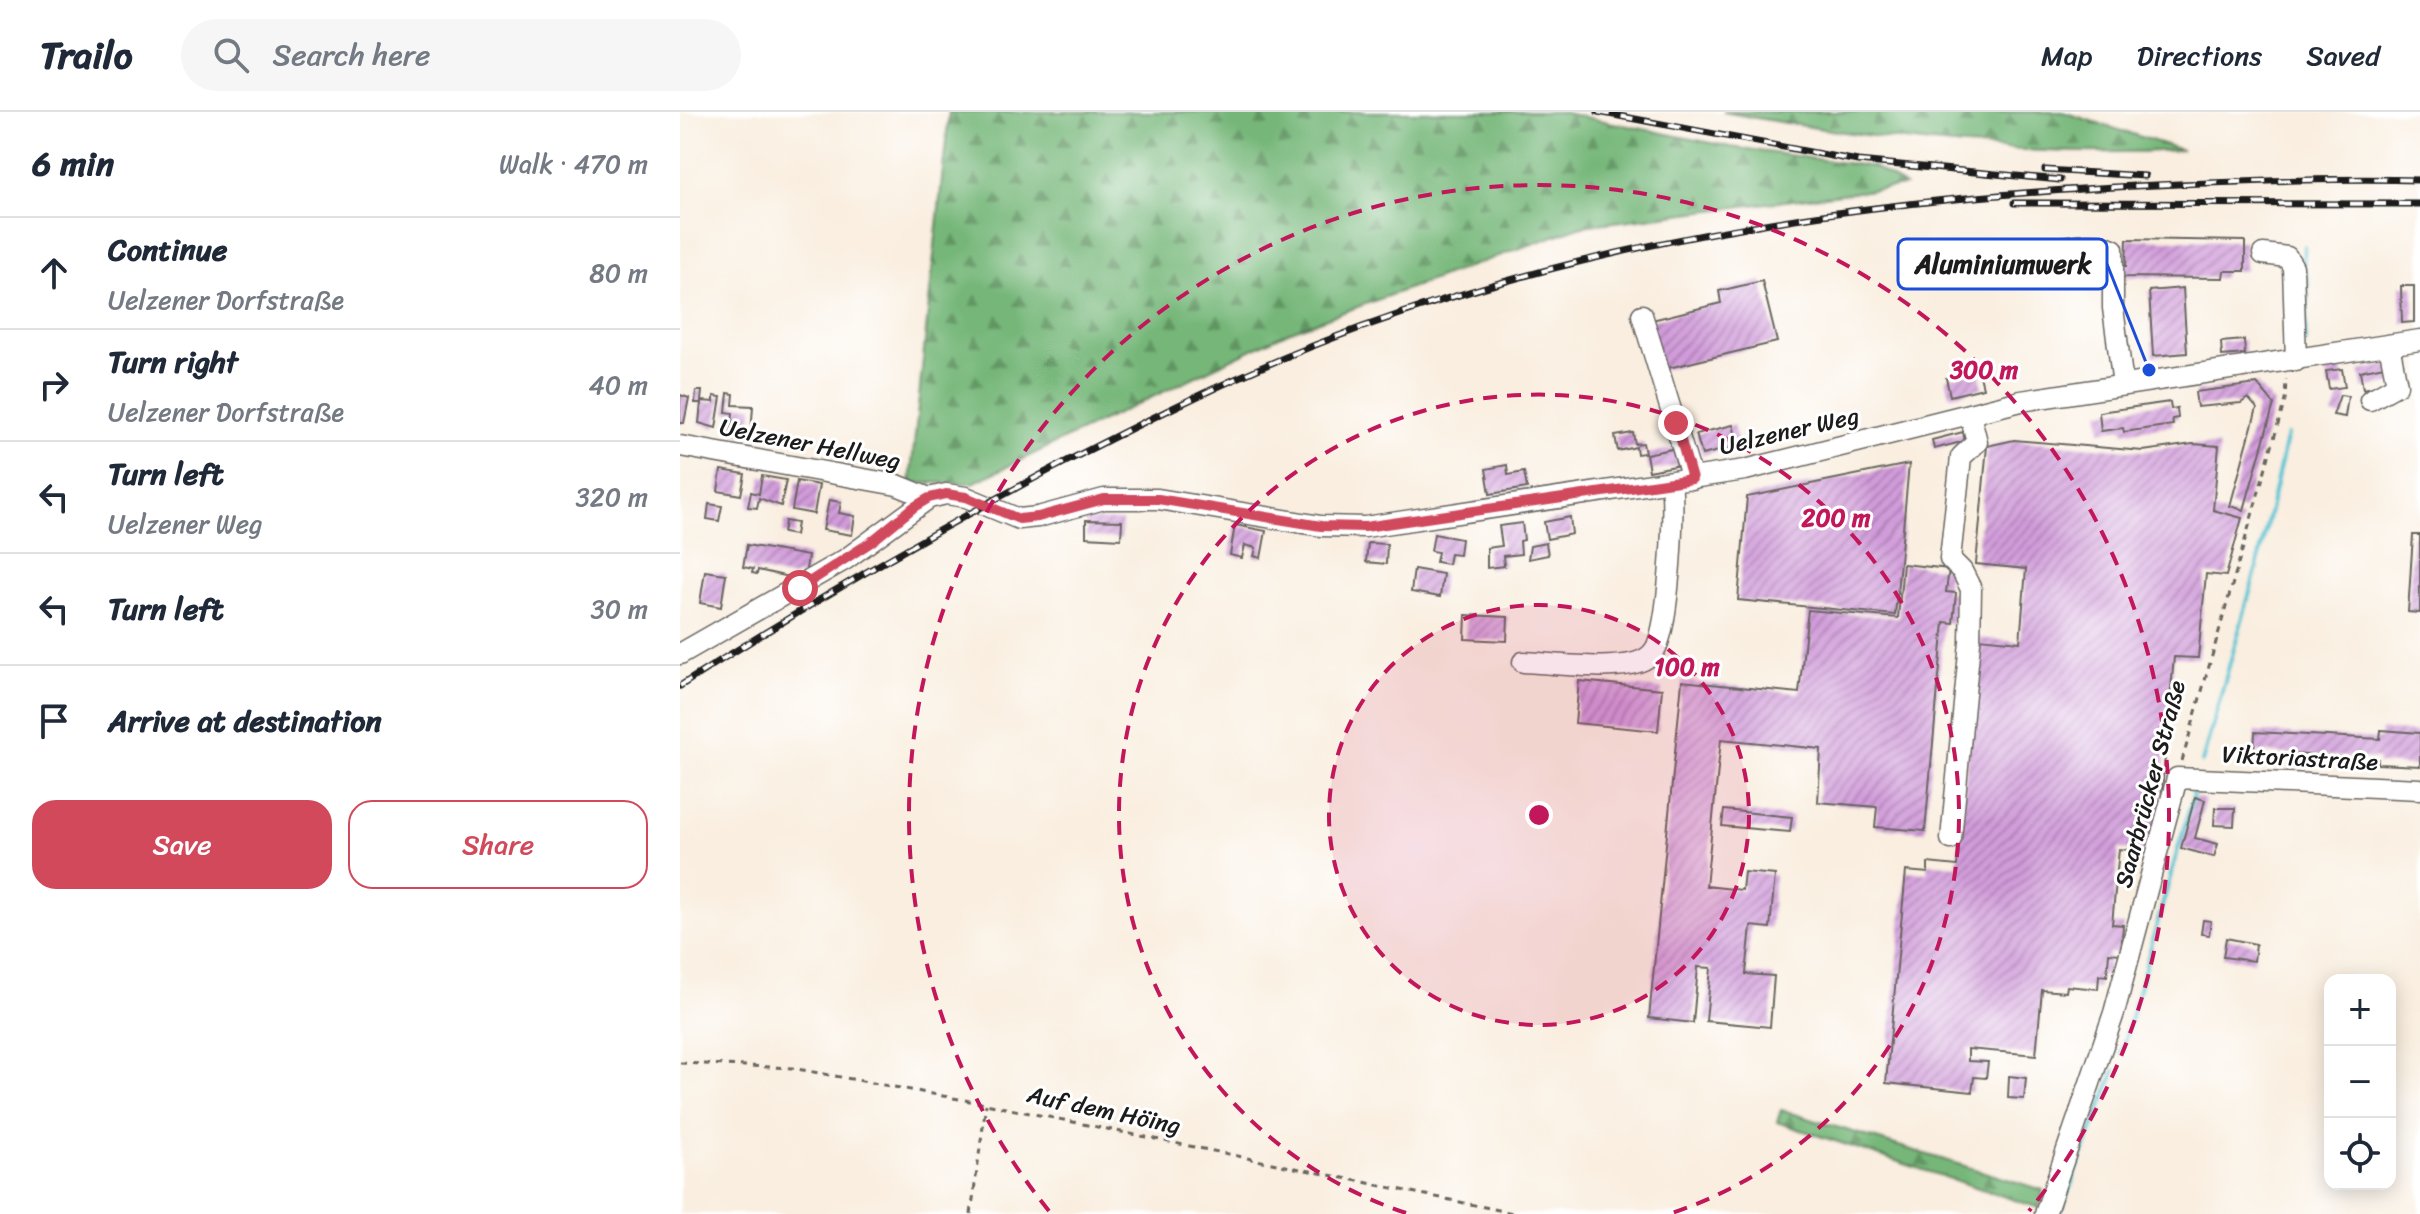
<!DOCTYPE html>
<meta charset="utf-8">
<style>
body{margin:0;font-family:Sriracha,sans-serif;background:#f6f6f7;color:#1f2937}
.controls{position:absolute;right:24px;bottom:24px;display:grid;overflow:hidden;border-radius:16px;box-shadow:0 4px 20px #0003}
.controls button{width:72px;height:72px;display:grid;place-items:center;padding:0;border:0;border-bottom:2px solid #e0e1e3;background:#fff;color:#1f2937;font:40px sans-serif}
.stop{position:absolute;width:24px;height:24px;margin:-18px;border:6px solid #d1495b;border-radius:50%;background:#fff}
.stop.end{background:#d1495b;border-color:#fff;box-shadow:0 2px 8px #0008}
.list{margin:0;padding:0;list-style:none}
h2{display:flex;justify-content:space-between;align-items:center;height:104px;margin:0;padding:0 32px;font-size:34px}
h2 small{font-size:26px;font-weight:400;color:#747a83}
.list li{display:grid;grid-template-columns:52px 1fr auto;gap:24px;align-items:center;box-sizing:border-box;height:112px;padding:0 32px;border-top:2px solid #e0e1e3}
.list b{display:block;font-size:30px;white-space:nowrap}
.list p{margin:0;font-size:26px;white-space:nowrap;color:#747a83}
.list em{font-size:26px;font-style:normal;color:#747a83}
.actions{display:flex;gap:16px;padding:24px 32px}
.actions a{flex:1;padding:18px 0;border:2px solid #d1495b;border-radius:24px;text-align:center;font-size:28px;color:#d1495b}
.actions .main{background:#d1495b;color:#fff}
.icon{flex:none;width:44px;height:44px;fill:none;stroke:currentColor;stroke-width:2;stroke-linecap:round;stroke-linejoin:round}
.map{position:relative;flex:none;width:1740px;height:1102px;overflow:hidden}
header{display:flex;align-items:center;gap:48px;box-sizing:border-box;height:112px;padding:0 40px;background:#fff;border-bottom:2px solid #e0e1e3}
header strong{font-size:38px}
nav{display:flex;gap:44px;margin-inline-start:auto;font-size:28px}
.search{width:560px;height:72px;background:#f6f6f7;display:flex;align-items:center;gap:20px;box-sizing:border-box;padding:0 28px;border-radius:44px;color:#747a83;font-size:30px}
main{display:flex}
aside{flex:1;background:#fff}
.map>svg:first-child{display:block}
.forest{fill:url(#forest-firs);stroke:#496a4a;stroke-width:2}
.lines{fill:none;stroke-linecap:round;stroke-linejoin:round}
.stream{stroke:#59c4d4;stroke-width:4}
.building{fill:url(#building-hatch)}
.minor-casing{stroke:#696660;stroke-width:23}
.path{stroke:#696660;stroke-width:3;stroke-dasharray:6 6;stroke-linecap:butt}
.minor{stroke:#fff;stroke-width:20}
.rail-casing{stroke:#1c1c1c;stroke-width:7}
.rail{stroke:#fff;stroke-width:4;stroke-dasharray:12;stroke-linecap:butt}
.route{stroke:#d1495b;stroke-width:10}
.ring{fill:none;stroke:#c2185b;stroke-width:4;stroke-dasharray:14 10}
.labels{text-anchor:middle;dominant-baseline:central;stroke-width:6;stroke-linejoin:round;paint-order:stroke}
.street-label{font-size:24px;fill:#1c1c1c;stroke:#fff}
.centre{fill:#c2185b;stroke:#fff;stroke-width:4}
.ring-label{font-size:24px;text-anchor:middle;font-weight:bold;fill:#c2185b;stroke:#fff;stroke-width:6;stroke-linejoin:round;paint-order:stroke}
.leader{fill:none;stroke:#1d4ed8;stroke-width:3}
.callout-dot{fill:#1d4ed8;stroke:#fff;stroke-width:3}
.callout{fill:#fff;stroke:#1d4ed8;stroke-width:3}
.callout-label{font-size:26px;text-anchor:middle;font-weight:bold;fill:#1c1c1c}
</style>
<header>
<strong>Trailo</strong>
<div class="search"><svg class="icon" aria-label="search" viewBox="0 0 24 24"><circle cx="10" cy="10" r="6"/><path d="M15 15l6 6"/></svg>Search here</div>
<nav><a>Map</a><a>Directions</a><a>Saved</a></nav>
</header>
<main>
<aside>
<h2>6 min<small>Walk · 470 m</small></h2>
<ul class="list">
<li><svg class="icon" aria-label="ahead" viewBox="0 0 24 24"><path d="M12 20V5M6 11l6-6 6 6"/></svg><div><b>Continue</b><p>Uelzener Dorfstraße</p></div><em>80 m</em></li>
<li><svg class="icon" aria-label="right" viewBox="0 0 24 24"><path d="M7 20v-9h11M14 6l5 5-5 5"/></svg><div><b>Turn right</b><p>Uelzener Dorfstraße</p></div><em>40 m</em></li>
<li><svg class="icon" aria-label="left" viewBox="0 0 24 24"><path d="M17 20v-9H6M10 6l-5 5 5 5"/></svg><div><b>Turn left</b><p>Uelzener Weg</p></div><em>320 m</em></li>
<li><svg class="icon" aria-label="left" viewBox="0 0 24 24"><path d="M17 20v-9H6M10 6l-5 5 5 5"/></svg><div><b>Turn left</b></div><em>30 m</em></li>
<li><svg class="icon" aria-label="arrive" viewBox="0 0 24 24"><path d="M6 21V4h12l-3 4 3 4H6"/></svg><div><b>Arrive at destination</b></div></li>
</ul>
<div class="actions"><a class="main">Save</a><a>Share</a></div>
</aside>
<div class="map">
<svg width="1740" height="1102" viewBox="0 0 1740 1102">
<defs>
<pattern id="forest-firs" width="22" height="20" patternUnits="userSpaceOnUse" patternTransform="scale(2)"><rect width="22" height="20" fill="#76b779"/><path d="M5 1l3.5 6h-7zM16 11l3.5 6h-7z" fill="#609462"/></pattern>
<pattern id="building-hatch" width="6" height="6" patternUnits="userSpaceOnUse" patternTransform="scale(2)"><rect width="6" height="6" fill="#d19bda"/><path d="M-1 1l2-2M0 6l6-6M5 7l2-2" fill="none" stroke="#a97eb0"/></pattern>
</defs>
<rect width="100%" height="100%" fill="#fff"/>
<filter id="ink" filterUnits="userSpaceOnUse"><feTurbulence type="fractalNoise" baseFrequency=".0125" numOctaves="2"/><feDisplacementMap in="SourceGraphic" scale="16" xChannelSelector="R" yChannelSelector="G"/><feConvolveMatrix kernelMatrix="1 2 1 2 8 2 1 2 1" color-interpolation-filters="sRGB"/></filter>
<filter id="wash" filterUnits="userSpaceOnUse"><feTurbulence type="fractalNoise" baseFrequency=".006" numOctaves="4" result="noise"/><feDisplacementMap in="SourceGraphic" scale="32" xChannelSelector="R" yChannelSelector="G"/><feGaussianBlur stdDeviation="1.8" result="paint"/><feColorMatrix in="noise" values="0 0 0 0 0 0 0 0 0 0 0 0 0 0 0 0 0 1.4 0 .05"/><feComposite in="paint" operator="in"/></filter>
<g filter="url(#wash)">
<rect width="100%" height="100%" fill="#f9eedf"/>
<!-- forest -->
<g class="forest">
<path d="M269,0H880L1051,35L1194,55L1225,74L902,114L608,220L293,371H230Z"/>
<path d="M1043,0H1383L1502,38C1349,47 1193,28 1043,0Z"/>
<path d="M1101,998L1363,1078L1359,1096L1097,1010Z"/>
</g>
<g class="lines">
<!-- stream -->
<g class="stream">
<path d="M1624,134L1623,156L1628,170L1625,230"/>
<path d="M1522,650L1577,455L1607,323"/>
<path d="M1441,941L1514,680"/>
<path d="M1380,1102L1435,958"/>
</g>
</g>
<g id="blocks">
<!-- building -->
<g class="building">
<path d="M1447,127L1565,129V159H1544L1543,166L1438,165V154H1446Z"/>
<path d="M1425,146L1427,168L1352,174L1351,162L1360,161L1359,153L1375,148Z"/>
<path d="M1082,169L1097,230L980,258L968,209L1041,191L1039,179Z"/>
<path d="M1721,174H1734V210L1722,211Z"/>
<path d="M1503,176L1507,241L1473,244L1469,179Z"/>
<path d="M1564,228L1565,242L1542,244L1541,230Z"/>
<path d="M1709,253L1713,271L1683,277L1680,259Z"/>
<path d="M1662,257L1665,275L1649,277L1646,259Z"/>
<path d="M1299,259L1303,276L1270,284L1266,266Z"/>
<path d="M1577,272L1594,292L1564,398L1550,394L1577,296L1568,286L1561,291L1517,295L1515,280Z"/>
<path d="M16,279H22L21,289L34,290V284L41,285L36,316L19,311L21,291H15Z"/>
<path d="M48,281L54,282L53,293L73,294L71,322L51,321L53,301L46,300Z"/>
<path d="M0,283L9,286L4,311H0Z"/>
<path d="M1660,283L1668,284L1665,305L1653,303Z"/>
<path d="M1490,290L1491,297L1497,296L1498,306L1492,307L1493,313L1444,320L1443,316L1421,319L1419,300Z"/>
<path d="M1053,313L1059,334L1022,343L1016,322Z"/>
<path d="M1283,320L1285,329L1254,337L1252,328Z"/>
<path d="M953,321L955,332L963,331L965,341L957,342L956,335L938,339L935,324Z"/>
<path d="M1334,328L1463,339L1513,332L1539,334L1533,398L1562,406L1546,464L1526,462L1518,546L1494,545L1481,689L1471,740L1439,737L1432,812L1443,813L1441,842L1429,841L1427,864L1419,863L1418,877L1387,874L1386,880L1362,878L1356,943L1288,937V949L1308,950L1306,966L1294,965L1292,980L1206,971L1226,759L1248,761V751L1277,754L1299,526L1340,530L1346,457L1296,452L1307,334Z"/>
<path d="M997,336L1000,353L969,359L966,342Z"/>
<path d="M1229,352L1215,503L1058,488L1067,385Z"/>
<path d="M827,353L828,363L844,360L847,376L810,382L806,357Z"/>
<path d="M41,358L65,362L61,383L38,379Z"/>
<path d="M82,364L106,368L101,394L79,386L77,396L68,395L71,380L79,382Z"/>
<path d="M117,369L139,373L134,402L112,398Z"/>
<path d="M149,388L161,390L159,401L175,404L172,423L143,418Z"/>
<path d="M29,392L42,394L39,409L27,407Z"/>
<path d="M890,405L892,422L867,427L864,410Z"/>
<path d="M406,408L442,409L441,427L406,425Z"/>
<path d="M105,409L117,411L115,423L103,421Z"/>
<path d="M842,411L844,428L840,429L841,442L823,444L824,454L807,456V436L822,434L819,414Z"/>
<path d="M555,413L586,419L581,446L574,444L576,436L565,433L562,446L550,443Z"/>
<path d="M754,422L781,427L779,443L770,442L768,452L756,450L758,440L751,439Z"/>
<path d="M1733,423H1740V501L1728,500Z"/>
<path d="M688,431L707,432L706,452L686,450Z"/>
<path d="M866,431L868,443L848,447L850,434Z"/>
<path d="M67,433L128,444L125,464L114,463L113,466L78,458L77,462L72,461L73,457L63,455Z"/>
<path d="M1223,452L1269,457L1266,480L1276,481L1273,511L1264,510L1245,719L1195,715L1197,695L1138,690L1141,637L1041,627L1026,774L1062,778L1064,760L1095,763L1090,816L1071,814L1066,862L1094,864L1090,915L1026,909L1031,856L1018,855L1013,911L969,906L1002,569L1119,581L1128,498L1218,506Z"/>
<path d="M734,457L763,462L760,485L731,480Z"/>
<path d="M25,459L46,462L41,495L20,491Z"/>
<path d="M786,503L828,505L827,529L785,527Z"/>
<path d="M899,569L982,577L978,619L895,611Z"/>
<path d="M1701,618L1740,621V654L1698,652V647L1574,640L1575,620L1700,627Z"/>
<path d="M1515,685L1525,688L1515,726L1538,732L1534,745L1501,736Z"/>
<path d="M1535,696H1555L1554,714L1534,713Z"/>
<path d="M1044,698L1112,705L1110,720L1042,714Z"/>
<path d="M1523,808L1531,809L1529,823L1521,822Z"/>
<path d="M1546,826L1576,832L1574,849L1543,845Z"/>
<path d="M1329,964L1346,966L1344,987L1328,986Z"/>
</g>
</g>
</g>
<g filter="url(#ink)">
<use href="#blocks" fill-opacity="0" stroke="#696660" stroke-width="2"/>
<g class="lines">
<defs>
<g id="minor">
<path d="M1583,142L1607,145L1613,155L1616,249"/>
<path d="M1347,152C1365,136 1409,126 1433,137V196L1443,273"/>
<path d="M962,203L1012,367"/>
<path d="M1690,288L1717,273L1709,233"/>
<path d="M0,334L217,373L249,386"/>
<path d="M0,542L166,447L249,386L266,382L286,385L339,407L358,405L424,387H478L641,414L685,415L1065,358L1341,289L1740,228"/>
<path d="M843,550C872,551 941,561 965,547C972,543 977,536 979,528C989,499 995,401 991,370"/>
<path d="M1271,727L1290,530L1291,477L1282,459L1270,447L1281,345L1297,330L1290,302"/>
<path d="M1365,1102L1434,901L1497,666L1740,677"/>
</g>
</defs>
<!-- minor casing -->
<use href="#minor" class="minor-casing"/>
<!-- path -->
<g class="path">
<path d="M1502,649L1605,288L1606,267"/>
<path d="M0,951L112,956L306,992L838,1102"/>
<path d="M291,1102L306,992"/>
</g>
<!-- minor -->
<use href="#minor" class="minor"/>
<defs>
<g id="rail">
<path d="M918,0L1178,49L1380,68"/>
<path d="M1365,58L1465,64"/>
<path d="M1334,91L1740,92"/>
<path d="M0,574C120,497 242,426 368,359C470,306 572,255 680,216C944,120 1219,83 1499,72C1579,69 1660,66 1740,68"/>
</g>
</defs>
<!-- rail casing -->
<use href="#rail" class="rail-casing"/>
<!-- rail -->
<use href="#rail" class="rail"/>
</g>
</g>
<g class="lines" filter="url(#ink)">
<!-- route -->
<path class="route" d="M120,476L191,430L234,395L249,386L266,382L286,385L339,407L358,405L424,387H478L641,414L685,415L1012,367L996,311"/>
</g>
<!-- distance rings -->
<circle cx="859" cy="703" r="210" fill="#c2185b" fill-opacity=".12"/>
<g class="ring">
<circle cx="859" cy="703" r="210"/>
<path d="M726 1101A420 420 0 1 1 992 1101"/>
<path d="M369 1099A630 630 0 1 1 1349 1099"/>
</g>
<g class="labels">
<!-- street labels -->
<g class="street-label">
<text transform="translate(1109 319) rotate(-13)">Uelzener Weg</text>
<text transform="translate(130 332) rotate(11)">Uelzener Hellweg</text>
<text transform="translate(1620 646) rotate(3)">Viktoriastraße</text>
<text transform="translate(1470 672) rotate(-75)">Saarbrücker Straße</text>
<text transform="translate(424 998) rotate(12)">Auf dem Höing</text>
</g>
</g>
<circle cx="859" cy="703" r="12" class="centre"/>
<g class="ring-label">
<text x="1304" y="266">300 m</text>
<text x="1156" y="414">200 m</text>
<text x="1007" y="563">100 m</text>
</g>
<!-- callouts -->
<path class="leader" d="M1469 258L1427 152"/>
<circle class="callout-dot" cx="1469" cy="258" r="8"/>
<rect class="callout" x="1218" y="127" width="209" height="50" rx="8"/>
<g class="callout-label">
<text x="1323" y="161">Aluminiumwerk</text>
</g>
</svg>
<div class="controls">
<button>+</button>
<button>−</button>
<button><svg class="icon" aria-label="locate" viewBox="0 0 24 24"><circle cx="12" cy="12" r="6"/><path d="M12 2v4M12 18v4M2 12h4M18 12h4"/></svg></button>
</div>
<div class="stop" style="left:120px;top:476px"></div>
<div class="stop end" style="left:996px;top:311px"></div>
</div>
</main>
